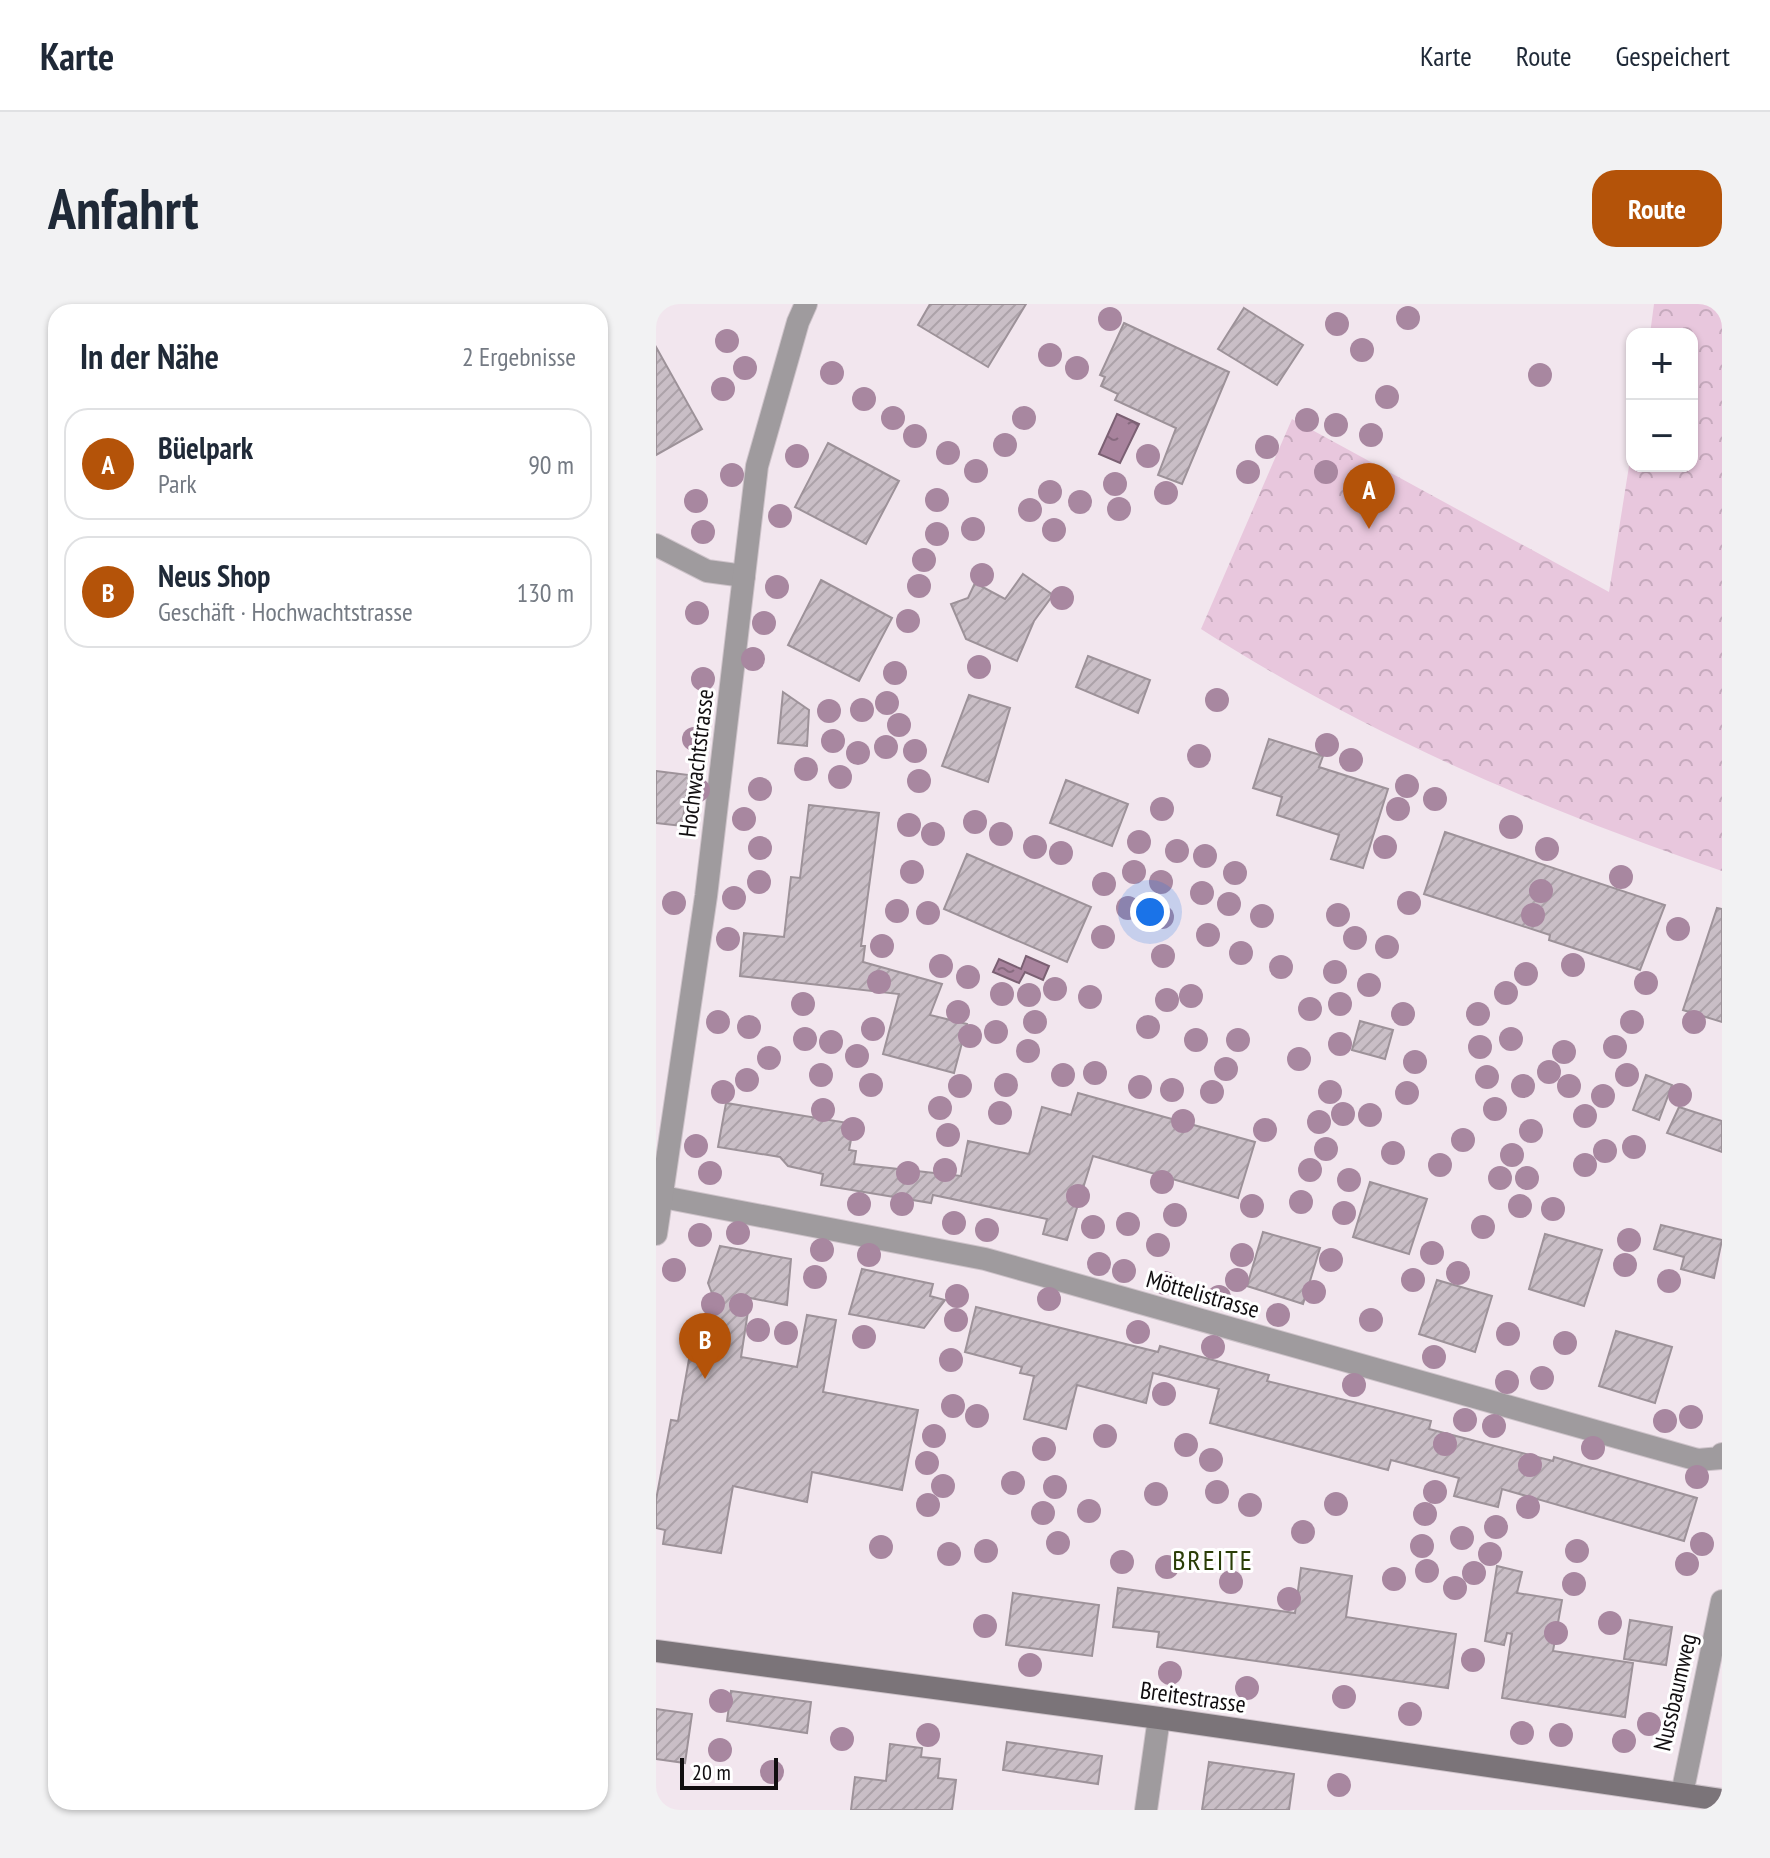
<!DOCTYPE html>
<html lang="de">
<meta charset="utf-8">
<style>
body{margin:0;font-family:"PT Sans Narrow",sans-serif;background:#f2f2f3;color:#1f2937}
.controls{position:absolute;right:24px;top:24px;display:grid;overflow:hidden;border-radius:16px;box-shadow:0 2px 6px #0004}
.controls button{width:72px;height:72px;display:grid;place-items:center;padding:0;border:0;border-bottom:2px solid #e0e1e3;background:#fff;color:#1f2937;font:40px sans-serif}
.scale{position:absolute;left:24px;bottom:20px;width:98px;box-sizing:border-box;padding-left:8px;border:4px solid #110e10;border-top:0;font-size:22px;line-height:28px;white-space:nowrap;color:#110e10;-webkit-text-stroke:6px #fff;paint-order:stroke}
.you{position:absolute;left:494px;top:608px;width:28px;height:28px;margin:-20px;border:6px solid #fff;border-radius:50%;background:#1a73e8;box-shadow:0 0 0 12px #1a73e833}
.badge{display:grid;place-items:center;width:52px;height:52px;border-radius:50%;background:#b45309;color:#fff;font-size:26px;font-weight:700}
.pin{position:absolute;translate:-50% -66px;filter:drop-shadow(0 2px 4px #0008)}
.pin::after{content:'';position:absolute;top:42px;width:28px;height:24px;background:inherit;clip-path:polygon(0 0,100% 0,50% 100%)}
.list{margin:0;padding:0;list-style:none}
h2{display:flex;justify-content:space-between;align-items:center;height:104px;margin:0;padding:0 32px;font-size:34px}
h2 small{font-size:26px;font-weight:400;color:#747a83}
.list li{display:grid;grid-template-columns:52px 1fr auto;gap:24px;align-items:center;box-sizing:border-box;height:112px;margin:0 16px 16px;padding:0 16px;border:2px solid #e0e1e3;border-radius:24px}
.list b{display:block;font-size:30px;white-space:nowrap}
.list p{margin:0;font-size:26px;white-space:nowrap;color:#747a83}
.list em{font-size:26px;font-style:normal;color:#747a83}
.map{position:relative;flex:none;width:1066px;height:1506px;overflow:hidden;border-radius:24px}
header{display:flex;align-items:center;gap:48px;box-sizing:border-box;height:112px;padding:0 40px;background:#fff;border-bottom:2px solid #e0e1e3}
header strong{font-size:38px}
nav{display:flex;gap:44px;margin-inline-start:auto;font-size:28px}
.intro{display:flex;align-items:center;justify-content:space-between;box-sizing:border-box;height:192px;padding:0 48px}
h1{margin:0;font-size:56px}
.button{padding:20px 36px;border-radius:24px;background:#b45309;color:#fff;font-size:28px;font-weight:700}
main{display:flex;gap:48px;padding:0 48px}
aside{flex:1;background:#fff;border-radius:24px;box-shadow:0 2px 6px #0004}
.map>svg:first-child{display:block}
.park{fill:url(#park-crowns)}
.water{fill:url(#water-ripples);stroke:#7b6073;stroke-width:2}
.building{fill:url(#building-hatch);stroke:#9d9299;stroke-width:2}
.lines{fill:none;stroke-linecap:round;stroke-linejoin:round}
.minor-casing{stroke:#cec3ca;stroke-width:24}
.secondary-casing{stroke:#cec3ca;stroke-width:24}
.minor{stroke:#9f9b9e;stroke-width:22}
.secondary{stroke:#7b7479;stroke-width:22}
.tree{fill:#a887a0}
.labels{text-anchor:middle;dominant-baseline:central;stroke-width:6;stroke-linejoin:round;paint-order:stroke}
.street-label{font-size:24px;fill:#110e10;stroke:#fff}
.quarter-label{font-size:28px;letter-spacing:2px;fill:#2a3d06;stroke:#fff}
</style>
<header>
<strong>Karte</strong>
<nav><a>Karte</a><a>Route</a><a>Gespeichert</a></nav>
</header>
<div class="intro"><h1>Anfahrt</h1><a class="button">Route</a></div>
<main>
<aside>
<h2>In der Nähe<small>2 Ergebnisse</small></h2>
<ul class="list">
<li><span class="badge">A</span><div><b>Büelpark</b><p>Park</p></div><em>90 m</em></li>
<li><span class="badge">B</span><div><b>Neus Shop</b><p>Geschäft · Hochwachtstrasse</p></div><em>130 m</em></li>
</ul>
</aside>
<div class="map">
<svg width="1066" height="1506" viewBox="0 0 1066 1506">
<defs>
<pattern id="park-crowns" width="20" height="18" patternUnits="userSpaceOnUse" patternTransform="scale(2)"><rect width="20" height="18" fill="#e8c7dd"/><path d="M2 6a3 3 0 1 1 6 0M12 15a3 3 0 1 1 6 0" fill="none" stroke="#c6aabd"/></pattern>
<pattern id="water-ripples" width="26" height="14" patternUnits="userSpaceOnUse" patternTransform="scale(2)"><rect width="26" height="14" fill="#a8839d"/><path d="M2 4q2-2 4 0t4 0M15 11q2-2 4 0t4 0" fill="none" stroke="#876a7f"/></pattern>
<pattern id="building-hatch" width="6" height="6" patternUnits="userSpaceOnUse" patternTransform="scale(2)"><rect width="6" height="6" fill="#c9bec6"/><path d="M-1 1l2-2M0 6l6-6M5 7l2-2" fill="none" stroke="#aca2a9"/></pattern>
</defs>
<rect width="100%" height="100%" fill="#f2e6ee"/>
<!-- park -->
<path class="park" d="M998,0H1066V567C882,504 709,430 545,325L636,115L953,288L976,143V162H1036V30H994Z"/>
<!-- water -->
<g class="water">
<path d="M461,110L483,120L464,159L443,150Z"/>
<path d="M370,652L393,662L387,676L369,668L363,679L337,668L343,655L365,665Z"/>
</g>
<!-- building -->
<g class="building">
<path d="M274,0H370L332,63L262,21Z"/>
<path d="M588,4L647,41L621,81L562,45Z"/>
<path d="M468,19L573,68L526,180L502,171L520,124L459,96L462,90L445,82L449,73L444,71Z"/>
<path d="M0,43L46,125L0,151Z"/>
<path d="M172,139L243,177L210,240L139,203Z"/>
<path d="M367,270L397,291L378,317L361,357L310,335L295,300L312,294L319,279L349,295Z"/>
<path d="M165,276L236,314L203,377L132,341Z"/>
<path d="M432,352L494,376L482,409L420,383Z"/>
<path d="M127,388L153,406L151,442L122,439Z"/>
<path d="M313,391L354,404L332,478L286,462Z"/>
<path d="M613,435L667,452L663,463L732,485L707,564L675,555L683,531L621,511L626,493L597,484Z"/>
<path d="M0,467L33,471L26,522L0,519Z"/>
<path d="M410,476L472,500L456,542L394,519Z"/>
<path d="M153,501L223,509L205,642H209L207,658L286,680L274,711L311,720L298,769L227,750L243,690L84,672L88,629L128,633L135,573L144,574Z"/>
<path d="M789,528L1009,601L984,666L893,636L894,631L768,590Z"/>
<path d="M311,550L435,603L411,658L288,605Z"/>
<path d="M1061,604L1066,605V718L1027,706Z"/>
<path d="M704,717L737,726L729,755L696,746Z"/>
<path d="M990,771L1016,781L1003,816L977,806Z"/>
<path d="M422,789L599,838L582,894L437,852L411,936L387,930L391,915L277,891L275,899L165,881L167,870L132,862L124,853L62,843L70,799L198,820L193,846L200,847L198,860L305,872L312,837L373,850L386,803L415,811Z"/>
<path d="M1023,803L1066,817V848L1011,829Z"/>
<path d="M714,878L771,895L753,950L697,933Z"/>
<path d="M1005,921L1066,936L1058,974L1025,965L1028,953L998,945Z"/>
<path d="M607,928L664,944L647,1000L591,982Z"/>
<path d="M889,930L946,946L928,1002L873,985Z"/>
<path d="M64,942L135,955L131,1001L94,994L85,1053L141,1063L151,1011L180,1016L167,1088L262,1106L246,1186L156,1168L151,1198L77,1182L65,1249L7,1240L9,1226L0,1224V1196L15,1116L22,1117L35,1044L53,1048L61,1002L52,979Z"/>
<path d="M206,965L277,980L274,992L289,996L268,1024L193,1010Z"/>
<path d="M781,976L836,992L819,1048L763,1030Z"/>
<path d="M320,1003L502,1048L504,1042L538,1051L613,1071L611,1077L775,1117L773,1125L897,1157L898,1153L1041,1194L1028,1237L846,1185L842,1203L798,1192L803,1174L735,1156L732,1166L554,1119L563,1085L497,1069L490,1099L421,1081L410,1125L368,1115L378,1072L364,1069L366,1063L309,1048Z"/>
<path d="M960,1027L1016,1043L999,1099L943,1082Z"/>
<path d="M841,1262L866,1268L861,1289L906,1296L897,1347L977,1359L969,1413L846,1394L856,1330L851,1329L848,1341L829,1337Z"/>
<path d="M645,1264L696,1272L690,1313L800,1330L792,1384L501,1343L503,1328L457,1323L462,1284L639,1309Z"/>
<path d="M357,1289L443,1301L436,1352L350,1341Z"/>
<path d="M974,1316L1016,1323L1010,1361L968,1355Z"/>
<path d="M75,1387L155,1398L151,1429L71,1417Z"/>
<path d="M0,1405L36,1410L29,1459L0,1455Z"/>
<path d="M351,1438L446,1452L442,1480L347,1466Z"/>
<path d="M234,1440L266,1444L265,1453L284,1455L282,1474L300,1476L296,1506H195L199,1473L230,1477Z"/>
<path d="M553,1458L638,1470L633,1506H546Z"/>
</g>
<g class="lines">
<defs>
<g id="minor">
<path d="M0,241L51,267L88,272"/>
<path d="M7,893L329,955L1042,1156L1065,1154L1066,1150"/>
<path d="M0,930L50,592L101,162L142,18L150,0"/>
<path d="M1026,1490L1066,1297"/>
<path d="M490,1506L503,1414"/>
</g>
<path id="secondary" d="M0,1347L503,1414L1066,1496"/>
</defs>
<!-- minor casing -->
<use href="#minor" class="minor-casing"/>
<!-- secondary casing -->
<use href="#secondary" class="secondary-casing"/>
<!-- minor -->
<use href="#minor" class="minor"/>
<!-- secondary -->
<use href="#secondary" class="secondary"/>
</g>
<!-- trees -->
<g class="tree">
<circle cx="752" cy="14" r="12"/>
<circle cx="454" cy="15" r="12"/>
<circle cx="681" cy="20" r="12"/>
<circle cx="71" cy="37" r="12"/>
<circle cx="706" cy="46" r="12"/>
<circle cx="394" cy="51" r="12"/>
<circle cx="89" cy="64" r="12"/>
<circle cx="421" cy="64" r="12"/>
<circle cx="176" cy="69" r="12"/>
<circle cx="884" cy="71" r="12"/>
<circle cx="67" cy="85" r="12"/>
<circle cx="731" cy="93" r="12"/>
<circle cx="208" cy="95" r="12"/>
<circle cx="237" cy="114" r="12"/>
<circle cx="368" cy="114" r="12"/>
<circle cx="651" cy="116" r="12"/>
<circle cx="680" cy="121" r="12"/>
<circle cx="715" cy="131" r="12"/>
<circle cx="259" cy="132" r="12"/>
<circle cx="349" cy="141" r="12"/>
<circle cx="611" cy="143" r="12"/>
<circle cx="292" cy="149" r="12"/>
<circle cx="141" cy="152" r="12"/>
<circle cx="492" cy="152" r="12"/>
<circle cx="320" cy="167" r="12"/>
<circle cx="592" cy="168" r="12"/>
<circle cx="670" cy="168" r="12"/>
<circle cx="76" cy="171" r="12"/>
<circle cx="459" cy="180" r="12"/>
<circle cx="394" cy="188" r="12"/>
<circle cx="510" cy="189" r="12"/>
<circle cx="281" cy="196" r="12"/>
<circle cx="40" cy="197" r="12"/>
<circle cx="424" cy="198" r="12"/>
<circle cx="463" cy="205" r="12"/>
<circle cx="374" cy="206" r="12"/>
<circle cx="124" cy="212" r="12"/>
<circle cx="317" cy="225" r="12"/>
<circle cx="398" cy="226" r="12"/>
<circle cx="47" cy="228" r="12"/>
<circle cx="281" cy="230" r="12"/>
<circle cx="268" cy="256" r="12"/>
<circle cx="326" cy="271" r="12"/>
<circle cx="263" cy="282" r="12"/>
<circle cx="121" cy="283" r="12"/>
<circle cx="406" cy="294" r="12"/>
<circle cx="41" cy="309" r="12"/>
<circle cx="252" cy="317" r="12"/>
<circle cx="108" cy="319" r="12"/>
<circle cx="97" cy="355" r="12"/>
<circle cx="323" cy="363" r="12"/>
<circle cx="239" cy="369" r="12"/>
<circle cx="47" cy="375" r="12"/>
<circle cx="561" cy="396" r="12"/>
<circle cx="231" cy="399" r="12"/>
<circle cx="206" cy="406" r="12"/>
<circle cx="173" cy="407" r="12"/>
<circle cx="243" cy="421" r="12"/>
<circle cx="38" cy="435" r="12"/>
<circle cx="177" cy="437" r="12"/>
<circle cx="671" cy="441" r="12"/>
<circle cx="230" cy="443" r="12"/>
<circle cx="259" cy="447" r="12"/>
<circle cx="202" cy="449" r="12"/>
<circle cx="543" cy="452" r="12"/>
<circle cx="695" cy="456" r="12"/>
<circle cx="150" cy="465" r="12"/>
<circle cx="184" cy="473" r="12"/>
<circle cx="263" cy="477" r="12"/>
<circle cx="751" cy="482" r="12"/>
<circle cx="104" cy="485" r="12"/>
<circle cx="42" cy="486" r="12"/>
<circle cx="779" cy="495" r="12"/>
<circle cx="506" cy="505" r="12"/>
<circle cx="742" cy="505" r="12"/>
<circle cx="88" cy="515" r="12"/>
<circle cx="319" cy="518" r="12"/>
<circle cx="253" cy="521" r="12"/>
<circle cx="855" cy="523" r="12"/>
<circle cx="277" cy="530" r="12"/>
<circle cx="345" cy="530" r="12"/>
<circle cx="483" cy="538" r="12"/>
<circle cx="379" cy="543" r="12"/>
<circle cx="729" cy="543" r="12"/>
<circle cx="104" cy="544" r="12"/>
<circle cx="891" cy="545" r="12"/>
<circle cx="521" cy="547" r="12"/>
<circle cx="405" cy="549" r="12"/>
<circle cx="549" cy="552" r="12"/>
<circle cx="256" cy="568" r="12"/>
<circle cx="478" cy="568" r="12"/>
<circle cx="579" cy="569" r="12"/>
<circle cx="965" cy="573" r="12"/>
<circle cx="103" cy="578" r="12"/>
<circle cx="505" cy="578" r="12"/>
<circle cx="448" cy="580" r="12"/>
<circle cx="885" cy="587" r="12"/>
<circle cx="546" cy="589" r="12"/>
<circle cx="78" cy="594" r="12"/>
<circle cx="18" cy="599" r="12"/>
<circle cx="753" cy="599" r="12"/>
<circle cx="573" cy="600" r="12"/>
<circle cx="472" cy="604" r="12"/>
<circle cx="241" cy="607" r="12"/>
<circle cx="272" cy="609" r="12"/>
<circle cx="682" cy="611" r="12"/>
<circle cx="877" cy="611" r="12"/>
<circle cx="606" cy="612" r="12"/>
<circle cx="506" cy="613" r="12"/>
<circle cx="1022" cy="625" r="12"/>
<circle cx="552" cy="631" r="12"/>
<circle cx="447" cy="633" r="12"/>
<circle cx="699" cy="634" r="12"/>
<circle cx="72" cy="635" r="12"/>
<circle cx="226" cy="642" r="12"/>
<circle cx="731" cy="643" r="12"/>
<circle cx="585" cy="649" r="12"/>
<circle cx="507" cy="652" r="12"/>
<circle cx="917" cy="661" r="12"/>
<circle cx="285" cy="662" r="12"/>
<circle cx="625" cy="663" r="12"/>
<circle cx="679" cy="668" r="12"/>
<circle cx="870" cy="670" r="12"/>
<circle cx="312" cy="673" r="12"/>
<circle cx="223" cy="678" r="12"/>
<circle cx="990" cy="679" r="12"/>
<circle cx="713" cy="681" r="12"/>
<circle cx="399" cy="685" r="12"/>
<circle cx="850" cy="689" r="12"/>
<circle cx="346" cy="690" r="12"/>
<circle cx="373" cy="691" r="12"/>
<circle cx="535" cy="692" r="12"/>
<circle cx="434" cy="693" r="12"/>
<circle cx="511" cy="696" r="12"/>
<circle cx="147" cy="700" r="12"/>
<circle cx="684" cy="700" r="12"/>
<circle cx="654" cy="705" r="12"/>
<circle cx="302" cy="708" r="12"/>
<circle cx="747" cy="710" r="12"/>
<circle cx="822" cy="710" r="12"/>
<circle cx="62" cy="718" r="12"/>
<circle cx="379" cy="718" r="12"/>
<circle cx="976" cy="718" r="12"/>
<circle cx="1038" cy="718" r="12"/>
<circle cx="93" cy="723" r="12"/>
<circle cx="492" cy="723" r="12"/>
<circle cx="217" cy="725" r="12"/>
<circle cx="340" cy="728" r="12"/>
<circle cx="314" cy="732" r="12"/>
<circle cx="149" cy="735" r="12"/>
<circle cx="855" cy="735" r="12"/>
<circle cx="540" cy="736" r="12"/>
<circle cx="582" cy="736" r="12"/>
<circle cx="175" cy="738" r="12"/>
<circle cx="684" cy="740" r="12"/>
<circle cx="824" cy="743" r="12"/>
<circle cx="959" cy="743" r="12"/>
<circle cx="372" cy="747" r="12"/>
<circle cx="908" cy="748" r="12"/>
<circle cx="201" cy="752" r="12"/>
<circle cx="113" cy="754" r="12"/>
<circle cx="643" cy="755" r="12"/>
<circle cx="759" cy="758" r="12"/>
<circle cx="570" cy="765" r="12"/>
<circle cx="893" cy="768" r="12"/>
<circle cx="439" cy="769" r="12"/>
<circle cx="165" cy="771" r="12"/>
<circle cx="407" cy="771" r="12"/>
<circle cx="971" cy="771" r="12"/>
<circle cx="831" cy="773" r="12"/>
<circle cx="91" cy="776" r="12"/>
<circle cx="215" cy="781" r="12"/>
<circle cx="350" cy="781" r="12"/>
<circle cx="304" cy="782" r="12"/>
<circle cx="867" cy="782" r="12"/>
<circle cx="913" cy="782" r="12"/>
<circle cx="484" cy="783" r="12"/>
<circle cx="516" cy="786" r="12"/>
<circle cx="67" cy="788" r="12"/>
<circle cx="556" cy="788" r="12"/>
<circle cx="674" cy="788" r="12"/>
<circle cx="751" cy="789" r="12"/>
<circle cx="1024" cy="791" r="12"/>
<circle cx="947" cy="792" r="12"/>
<circle cx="284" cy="804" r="12"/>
<circle cx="839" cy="805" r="12"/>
<circle cx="167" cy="806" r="12"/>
<circle cx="344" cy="809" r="12"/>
<circle cx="687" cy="810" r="12"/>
<circle cx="714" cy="811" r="12"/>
<circle cx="929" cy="812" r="12"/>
<circle cx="527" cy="817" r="12"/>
<circle cx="663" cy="818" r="12"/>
<circle cx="197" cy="825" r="12"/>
<circle cx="609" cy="826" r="12"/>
<circle cx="875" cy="827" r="12"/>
<circle cx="292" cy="831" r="12"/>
<circle cx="807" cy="836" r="12"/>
<circle cx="40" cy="842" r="12"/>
<circle cx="978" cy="843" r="12"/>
<circle cx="670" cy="845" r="12"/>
<circle cx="949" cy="847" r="12"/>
<circle cx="737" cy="849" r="12"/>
<circle cx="856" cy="851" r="12"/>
<circle cx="784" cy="861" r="12"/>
<circle cx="929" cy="861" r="12"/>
<circle cx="289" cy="866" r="12"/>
<circle cx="654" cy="866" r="12"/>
<circle cx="54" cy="869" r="12"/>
<circle cx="252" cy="869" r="12"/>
<circle cx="844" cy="874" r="12"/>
<circle cx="871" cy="874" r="12"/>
<circle cx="693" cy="876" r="12"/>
<circle cx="506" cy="878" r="12"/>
<circle cx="422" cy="892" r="12"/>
<circle cx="645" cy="898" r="12"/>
<circle cx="203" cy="900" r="12"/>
<circle cx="246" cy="900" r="12"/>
<circle cx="596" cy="902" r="12"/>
<circle cx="864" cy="902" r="12"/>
<circle cx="897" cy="905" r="12"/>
<circle cx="688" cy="909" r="12"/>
<circle cx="519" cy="911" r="12"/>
<circle cx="298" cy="919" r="12"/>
<circle cx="472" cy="920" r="12"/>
<circle cx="437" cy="923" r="12"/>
<circle cx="827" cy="923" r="12"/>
<circle cx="331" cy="926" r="12"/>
<circle cx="82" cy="929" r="12"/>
<circle cx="44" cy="931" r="12"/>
<circle cx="973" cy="936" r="12"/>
<circle cx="502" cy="941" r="12"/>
<circle cx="166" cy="946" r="12"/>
<circle cx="776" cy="949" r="12"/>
<circle cx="213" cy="951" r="12"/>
<circle cx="586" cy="951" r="12"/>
<circle cx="675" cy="956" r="12"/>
<circle cx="443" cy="960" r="12"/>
<circle cx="969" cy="961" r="12"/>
<circle cx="18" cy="966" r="12"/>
<circle cx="468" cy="967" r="12"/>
<circle cx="802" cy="969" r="12"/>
<circle cx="159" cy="973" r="12"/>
<circle cx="581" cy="976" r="12"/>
<circle cx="757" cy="976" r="12"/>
<circle cx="1013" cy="977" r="12"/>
<circle cx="509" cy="979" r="12"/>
<circle cx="658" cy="988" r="12"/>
<circle cx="301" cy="992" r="12"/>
<circle cx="563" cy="993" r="12"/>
<circle cx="393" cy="995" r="12"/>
<circle cx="57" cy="1000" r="12"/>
<circle cx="85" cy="1001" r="12"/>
<circle cx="622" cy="1011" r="12"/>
<circle cx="300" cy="1016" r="12"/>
<circle cx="715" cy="1016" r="12"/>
<circle cx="102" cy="1026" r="12"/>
<circle cx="482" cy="1028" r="12"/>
<circle cx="130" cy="1029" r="12"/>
<circle cx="852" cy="1030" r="12"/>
<circle cx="208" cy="1033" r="12"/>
<circle cx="909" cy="1039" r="12"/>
<circle cx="557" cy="1043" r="12"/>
<circle cx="778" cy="1053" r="12"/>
<circle cx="295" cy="1056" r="12"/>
<circle cx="886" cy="1074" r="12"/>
<circle cx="851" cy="1078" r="12"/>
<circle cx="698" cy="1081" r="12"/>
<circle cx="508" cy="1090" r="12"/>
<circle cx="297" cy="1102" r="12"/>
<circle cx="321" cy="1112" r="12"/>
<circle cx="1035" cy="1113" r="12"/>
<circle cx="809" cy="1116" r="12"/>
<circle cx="1009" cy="1117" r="12"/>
<circle cx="838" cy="1122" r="12"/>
<circle cx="278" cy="1132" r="12"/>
<circle cx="449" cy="1132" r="12"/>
<circle cx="789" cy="1140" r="12"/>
<circle cx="530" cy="1141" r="12"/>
<circle cx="937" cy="1144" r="12"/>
<circle cx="388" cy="1145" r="12"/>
<circle cx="555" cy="1156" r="12"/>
<circle cx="271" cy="1159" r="12"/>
<circle cx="874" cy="1161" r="12"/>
<circle cx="1041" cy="1173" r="12"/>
<circle cx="357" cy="1179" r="12"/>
<circle cx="287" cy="1182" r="12"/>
<circle cx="399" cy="1183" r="12"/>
<circle cx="561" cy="1188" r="12"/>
<circle cx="779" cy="1188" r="12"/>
<circle cx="500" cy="1190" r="12"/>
<circle cx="680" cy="1200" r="12"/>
<circle cx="272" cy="1201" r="12"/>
<circle cx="594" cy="1201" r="12"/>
<circle cx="872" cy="1203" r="12"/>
<circle cx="433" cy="1207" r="12"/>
<circle cx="387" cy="1209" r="12"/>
<circle cx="769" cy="1210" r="12"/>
<circle cx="840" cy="1223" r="12"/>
<circle cx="647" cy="1228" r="12"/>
<circle cx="806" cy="1234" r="12"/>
<circle cx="402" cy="1239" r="12"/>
<circle cx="1046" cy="1240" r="12"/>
<circle cx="766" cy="1242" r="12"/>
<circle cx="225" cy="1243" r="12"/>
<circle cx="330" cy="1247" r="12"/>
<circle cx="921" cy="1247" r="12"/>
<circle cx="293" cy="1250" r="12"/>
<circle cx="834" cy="1250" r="12"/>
<circle cx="466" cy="1258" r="12"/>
<circle cx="1031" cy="1260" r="12"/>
<circle cx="511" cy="1263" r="12"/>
<circle cx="771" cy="1267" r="12"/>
<circle cx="818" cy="1269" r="12"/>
<circle cx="738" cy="1275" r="12"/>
<circle cx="575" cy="1278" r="12"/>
<circle cx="918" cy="1280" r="12"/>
<circle cx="799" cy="1284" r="12"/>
<circle cx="633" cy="1295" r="12"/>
<circle cx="954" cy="1319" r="12"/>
<circle cx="329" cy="1322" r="12"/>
<circle cx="900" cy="1329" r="12"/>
<circle cx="817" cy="1356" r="12"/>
<circle cx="374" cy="1361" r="12"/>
<circle cx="514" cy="1369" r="12"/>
<circle cx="591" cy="1384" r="12"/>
<circle cx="688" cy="1393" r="12"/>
<circle cx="65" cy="1397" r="12"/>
<circle cx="754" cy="1410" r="12"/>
<circle cx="993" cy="1420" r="12"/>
<circle cx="866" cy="1429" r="12"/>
<circle cx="272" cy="1431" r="12"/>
<circle cx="905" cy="1431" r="12"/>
<circle cx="186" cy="1435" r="12"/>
<circle cx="968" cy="1437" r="12"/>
<circle cx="64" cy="1446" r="12"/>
<circle cx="116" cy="1468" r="12"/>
<circle cx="683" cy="1481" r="12"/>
</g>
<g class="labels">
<!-- street labels -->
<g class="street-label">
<text transform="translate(40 459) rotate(-83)">Hochwachtstrasse</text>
<text transform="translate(547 990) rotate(16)">Möttelistrasse</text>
<text transform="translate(1019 1388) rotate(-77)">Nussbaumweg</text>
<text transform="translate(537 1393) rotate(8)">Breitestrasse</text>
</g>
<!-- quarter labels -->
<g class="quarter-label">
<text x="557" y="1255">BREITE</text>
</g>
</g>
</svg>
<div class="controls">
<button>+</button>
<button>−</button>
</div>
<div class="scale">20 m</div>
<div class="you"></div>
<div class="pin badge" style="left:713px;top:225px">A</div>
<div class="pin badge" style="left:49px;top:1075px">B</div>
</div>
</main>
